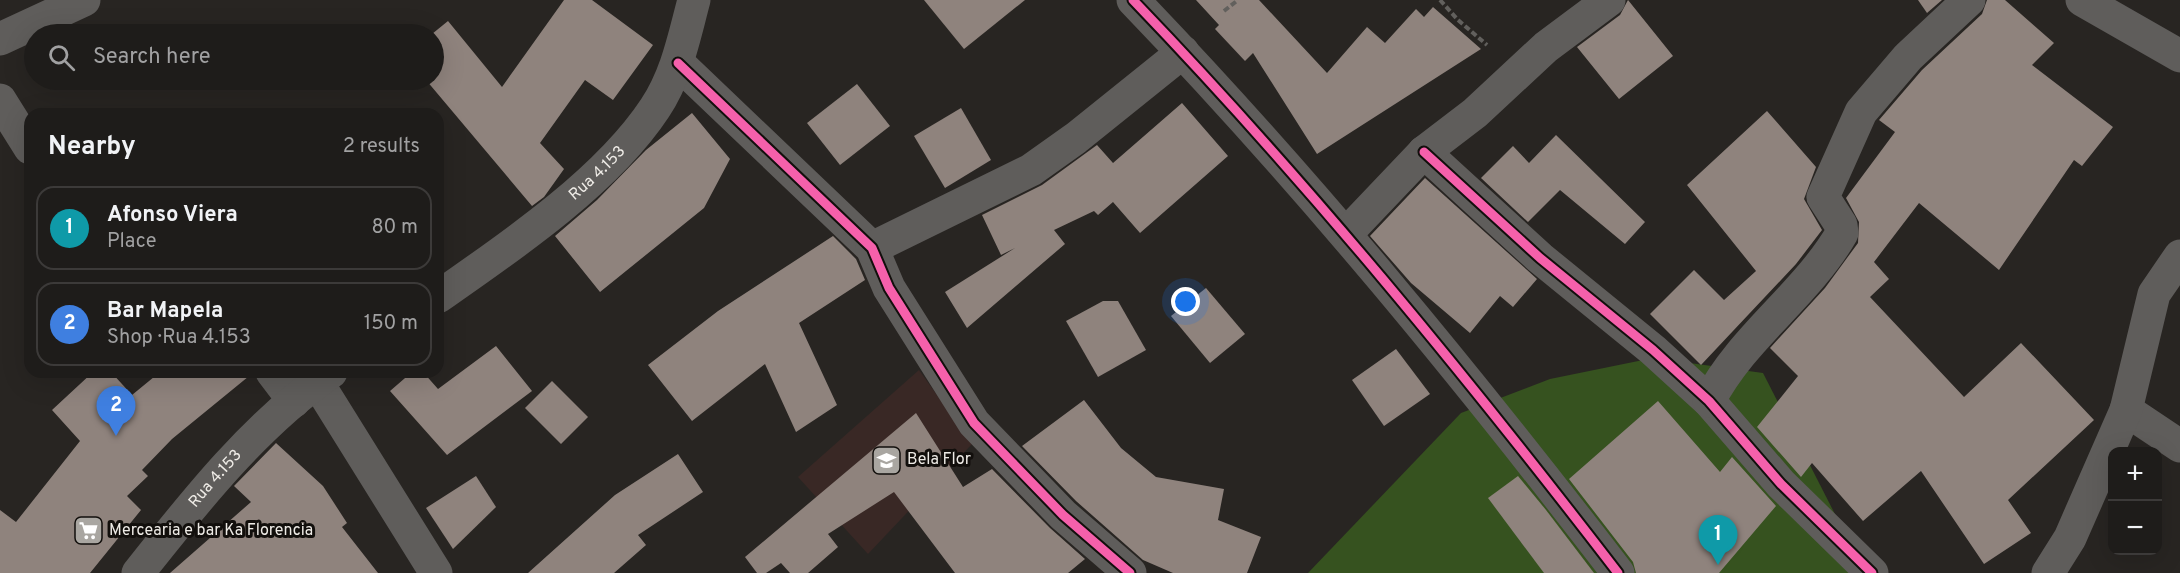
<!DOCTYPE html>
<meta charset="utf-8">
<style>
body{margin:0;font-family:Overpass,sans-serif;background:#262523;color:#f1f3f6}
.controls{position:absolute;right:18px;bottom:18px;display:grid;overflow:hidden;border-radius:12px;box-shadow:0 6px 24px #0002}
.controls button{width:54px;height:54px;display:grid;place-items:center;padding:0;border:0;border-bottom:2px solid #3c3a39;background:#1e1c1a;color:#f1f3f6;font:30px sans-serif}
.you{position:absolute;left:1186px;top:302px;width:21px;height:21px;margin:-15px;border:4px solid #fff;border-radius:50%;background:#1a73e8;box-shadow:0 0 0 9px #1a73e833}
.badge{display:grid;place-items:center;width:39px;height:39px;border-radius:50%;background:#2563eb;color:#fff;font-size:20px;font-weight:700}
.pin{position:absolute;translate:-50% -50px;filter:drop-shadow(0 2px 3px #0008)}
.pin::after{content:'';position:absolute;top:32px;width:21px;height:18px;background:inherit;clip-path:polygon(0 0,100% 0,50% 100%)}
.list{margin:0;padding:0;list-style:none}
h2{display:flex;justify-content:space-between;align-items:center;height:78px;margin:0;padding:0 24px;font-size:26px}
h2 small{font-size:20px;font-weight:400;color:#a1a1a2}
.list li{display:grid;grid-template-columns:39px 1fr auto;gap:18px;align-items:center;box-sizing:border-box;height:84px;margin:0 12px 12px;padding:0 12px;border:2px solid #3c3a39;border-radius:18px}
.list b{display:block;font-size:22px;white-space:nowrap}
.list p{margin:0;font-size:20px;white-space:nowrap;color:#a1a1a2}
.list em{font-size:20px;font-style:normal;color:#a1a1a2}
.icon{flex:none;width:33px;height:33px;fill:none;stroke:currentColor;stroke-width:2;stroke-linecap:round;stroke-linejoin:round}
.map{position:relative;flex:none;width:2180px;height:573px;overflow:hidden}
.search{position:absolute;background:#1e1c1a;box-shadow:0 6px 24px #0002;left:24px;top:24px;width:420px;height:66px;display:flex;align-items:center;gap:15px;box-sizing:border-box;padding:0 21px;border-radius:33px;color:#a1a1a2;font-size:22px}
.panel{position:absolute;background:#1e1c1a;box-shadow:0 6px 24px #0002;left:24px;top:108px;width:420px;height:270px;border-radius:18px}
.map>svg:first-child{display:block}
.education{fill:#392825}
.green{fill:#36521f}
.building{fill:#8f837d}
.lines{fill:none;stroke-linecap:round;stroke-linejoin:round}
.path{stroke:#62605d;stroke-width:4;stroke-dasharray:6 3;stroke-linecap:butt}
.minor{stroke:#5f5d5b;stroke-width:33}
.cycleway-casing{stroke:#120f0c;stroke-width:13}
.cycleway{stroke:#f560ab;stroke-width:9}
.labels{text-anchor:middle;dominant-baseline:central;stroke-width:6;stroke-linejoin:round;paint-order:stroke}
.street-label{font-size:16px;fill:#eeebe6;stroke:#120f0c}
.poi-label{font-size:16px;fill:#eeebe6;stroke:#120f0c;text-anchor:start}
</style>
<div class="map">
<svg width="2180" height="573" viewBox="0 0 2180 573">
<rect width="100%" height="100%" fill="#282522"/>
<!-- education -->
<path class="education" d="M919,370L972,444L868,554L798,477Z"/>
<!-- green -->
<path class="green" d="M1653,358L1763,373L1865,573H1308L1461,413L1550,379Z"/>
<!-- building -->
<g class="building">
<path d="M564,0H592L653,45L613,100L585,80L540,143L564,169L544,197L532,206L426,80H434L432,34L448,21L502,87Z"/>
<path d="M924,0H1025L964,49Z"/>
<path d="M1196,0H1259L1327,73L1367,27L1385,43L1416,9L1424,17L1433,7L1481,49L1317,154L1253,53L1245,61L1215,29L1219,25Z"/>
<path d="M1628,0L1673,56L1619,99L1577,47L1620,15Z"/>
<path d="M1918,0H1942L1927,13Z"/>
<path d="M1987,0H2005L2054,43L2032,65L2113,127L2082,166L2074,160L1999,270L1919,203L1874,262L1889,279L1870,297L1964,397L2021,343L2094,420L2008,500L2031,533L1984,564L1921,471L1863,521L1812,463L1801,477L1757,427L1798,376L1770,348L1825,288L1858,243L1859,222L1846,198L1895,132L1879,120L1922,70L1982,14Z"/>
<path d="M857,84L890,126L840,165L807,123Z"/>
<path d="M1182,103L1228,156L1140,233L1113,202L1098,215L1094,211L1054,230L1065,244L967,328L945,292L1015,248L1001,255L982,215L1042,185L1097,145L1113,163Z"/>
<path d="M961,108L991,160L945,188L914,136Z"/>
<path d="M1767,111L1816,167L1804,199L1822,230L1796,264L1701,365L1650,314L1694,270L1724,300L1756,271L1687,185Z"/>
<path d="M692,113L730,159L704,208L600,292L555,236L597,200L646,150Z"/>
<path d="M1556,135L1645,222L1625,244L1560,190L1528,222L1481,178L1513,146L1529,163Z"/>
<path d="M1425,178L1537,279L1513,307L1500,296L1470,333L1411,283L1370,236Z"/>
<path d="M833,236L856,259L865,280L799,323L837,405L796,432L765,364L692,421L648,365L718,311Z"/>
<path d="M1206,288L1245,334L1210,363L1171,316Z"/>
<path d="M1103,301H1118L1146,350L1098,377L1066,321Z"/>
<path d="M496,346L532,391L447,455L390,391L412,372H423L438,389Z"/>
<path d="M1396,349L1430,394L1384,426L1352,380Z"/>
<path d="M93,372H111L132,395L160,372H254L172,439L142,470L148,476L127,496L141,510L90,573H0V510L16,522L80,441L52,410Z"/>
<path d="M552,381L588,417L561,444L525,408Z"/>
<path d="M1084,400L1121,448L1156,477L1224,489L1218,520L1261,537L1247,573H1173L1143,560L1076,501L1022,446Z"/>
<path d="M1658,401L1720,472L1732,457L1776,506L1719,573H1636L1633,562L1569,479Z"/>
<path d="M916,413L963,487L992,469L1050,528L1085,559L1068,573H955L894,492L828,534L838,547L808,573H790L781,563L766,573H757L745,557Z"/>
<path d="M276,443L323,486L347,523L342,527L378,573H170L251,502L234,486Z"/>
<path d="M678,454L703,492L638,535L646,545L614,573H528L615,495Z"/>
<path d="M476,476L496,507L453,549L426,508Z"/>
<path d="M1518,476L1546,510L1594,573H1544L1488,498Z"/>
</g>
<g class="lines">
<!-- path -->
<g class="path">
<path d="M1440,0L1458,20L1487,45"/>
<path d="M1224,11L1238,0"/>
</g>
<!-- minor -->
<g class="minor">
<path d="M1133,0C1307,181 1465,374 1618,573"/>
<path d="M2082,0L2180,56"/>
<path d="M0,39L84,0"/>
<path d="M678,63L872,248L889,288L974,423L1063,515L1130,573"/>
<path d="M0,100L30,148"/>
<path d="M1424,152L1540,258L1653,350L1709,401L1781,484L1872,573"/>
<path d="M1346,234L1424,152L1475,113L1546,47L1609,0"/>
<path d="M872,248L1031,170L1076,138L1183,52"/>
<path id="s1" d="M438,297C510,247 607,181 655,108C677,75 684,37 694,0"/>
<path d="M272,372L294,401"/>
<path d="M317,382L436,573"/>
<path d="M1709,401C1742,337 1806,295 1842,233L1841,225L1823,197L1861,112L1908,57L1969,0"/>
<path d="M2126,410L2180,446"/>
<path id="s2" d="M138,573C195,501 255,425 331,372"/>
<path d="M2048,573L2070,538L2126,410L2154,294L2180,256"/>
</g>
<defs>
<g id="cycleway">
<path d="M1133,0C1307,181 1465,374 1618,573"/>
<path d="M678,63L872,248L889,288L974,423L1063,515L1130,573"/>
<path d="M1424,152L1540,258L1653,350L1709,401L1781,484L1872,573"/>
</g>
</defs>
<!-- cycleway casing -->
<use href="#cycleway" class="cycleway-casing"/>
<!-- cycleway -->
<use href="#cycleway" class="cycleway"/>
</g>
<!-- icons -->
<defs>
<symbol id="school-square" viewBox="-11 -11 22 22"><rect x="-9" y="-9" width="18" height="18" rx="4" fill="#a9a6a1" stroke="#120f0c"/><path d="M0-5L7-2L0 1L-7-2ZM-4 1L0 2.5L4 1V4Q0 6-4 4Z" fill="#fff"/></symbol>
<symbol id="supermarket-square" viewBox="-11 -11 22 22"><rect x="-9" y="-9" width="18" height="18" rx="4" fill="#a9a6a1" stroke="#120f0c"/><path d="M-6-5.5h2.5l.6 2H6L4.5 2H-2.5L-4.4-4H-6ZM-1.5 3.2a1.3 1.3 0 1 0 .1 0ZM3 3.2a1.3 1.3 0 1 0 .1 0Z" fill="#fff"/></symbol>
</defs>
<g fill-rule="evenodd">
<use href="#school-square" x="870" y="444" width="33" height="33"/>
<use href="#supermarket-square" x="72" y="514" width="33" height="33"/>
</g>
<g class="labels">
<!-- street labels -->
<g class="street-label">
<text stroke="none"><textPath href="#s1" startOffset="202">Rua 4.153</textPath></text>
<text stroke="none"><textPath href="#s2" startOffset="122">Rua 4.153</textPath></text>
</g>
<!-- poi labels -->
<g class="poi-label">
<text x="907" y="460">Bela Flor</text>
<text x="109" y="531">Mercearia e bar Ka Florencia</text>
</g>
</g>
</svg>
<div class="controls">
<button>+</button>
<button>−</button>
</div>
<div class="you"></div>
<div class="pin badge" style="left:1718px;top:565px;background:#0f9aa8">1</div>
<div class="pin badge" style="left:116px;top:436px;background:#3f7fe0">2</div>
<div class="search"><svg class="icon" aria-label="search" viewBox="0 0 24 24"><circle cx="10" cy="10" r="6"/><path d="M15 15l6 6"/></svg>Search here</div>
<section class="panel">
<h2>Nearby<small>2 results</small></h2>
<ul class="list">
<li><span class="badge" style="background:#0f9aa8">1</span><div><b>Afonso Viera</b><p>Place</p></div><em>80 m</em></li>
<li><span class="badge" style="background:#3f7fe0">2</span><div><b>Bar Mapela</b><p>Shop · Rua 4.153</p></div><em>150 m</em></li>
</ul>
</section>
</div>
